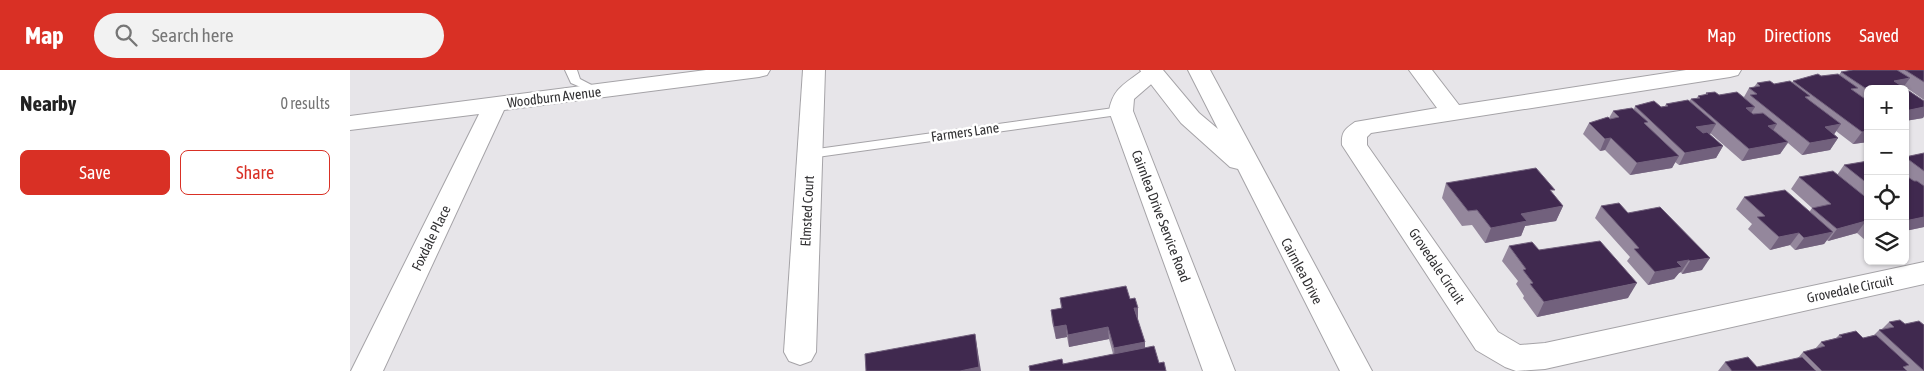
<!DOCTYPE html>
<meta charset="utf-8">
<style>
body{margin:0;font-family:"Asap Condensed",sans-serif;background:#f2f2f2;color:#222}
.controls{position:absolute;right:15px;top:15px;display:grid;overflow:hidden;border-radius:8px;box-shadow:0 1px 4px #0004}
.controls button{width:45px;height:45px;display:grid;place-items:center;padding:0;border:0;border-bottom:1px solid #e0e0e0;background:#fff;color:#222;font:25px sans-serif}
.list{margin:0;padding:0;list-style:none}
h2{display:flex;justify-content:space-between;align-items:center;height:65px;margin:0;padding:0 20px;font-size:21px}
h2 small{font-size:16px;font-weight:400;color:#767676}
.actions{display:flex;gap:10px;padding:15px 20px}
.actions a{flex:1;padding:11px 0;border:1px solid #d93025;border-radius:8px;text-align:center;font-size:18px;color:#d93025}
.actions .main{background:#d93025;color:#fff}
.icon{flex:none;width:28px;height:28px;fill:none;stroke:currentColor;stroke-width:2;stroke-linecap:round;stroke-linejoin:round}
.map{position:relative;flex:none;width:1574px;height:301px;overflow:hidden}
header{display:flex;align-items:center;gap:30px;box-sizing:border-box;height:70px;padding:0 25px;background:#d93025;color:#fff}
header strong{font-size:24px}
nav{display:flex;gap:28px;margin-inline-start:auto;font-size:18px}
.search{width:350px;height:45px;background:#f2f2f2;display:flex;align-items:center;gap:12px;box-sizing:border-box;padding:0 18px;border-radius:28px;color:#767676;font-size:19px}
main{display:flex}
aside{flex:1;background:#fff}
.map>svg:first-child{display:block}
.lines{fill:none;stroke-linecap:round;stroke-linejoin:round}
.service-casing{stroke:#a5a3a7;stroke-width:2}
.minor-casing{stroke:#a5a3a7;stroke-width:2}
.tertiary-casing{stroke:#a5a3a7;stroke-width:2}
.service{fill:#fff;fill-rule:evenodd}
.minor{fill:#fff;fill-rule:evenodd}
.tertiary{fill:#fff;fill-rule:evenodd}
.wall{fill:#94879c}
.shaded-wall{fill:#72617d}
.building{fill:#40294f;stroke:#72617d}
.labels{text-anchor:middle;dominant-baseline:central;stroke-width:5;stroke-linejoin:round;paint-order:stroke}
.street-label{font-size:14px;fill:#323133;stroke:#fff}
</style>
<header>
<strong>Map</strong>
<div class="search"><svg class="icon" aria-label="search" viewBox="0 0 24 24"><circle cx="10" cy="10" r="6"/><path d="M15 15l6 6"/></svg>Search here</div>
<nav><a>Map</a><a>Directions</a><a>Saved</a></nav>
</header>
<main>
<aside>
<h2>Nearby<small>0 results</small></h2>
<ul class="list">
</ul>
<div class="actions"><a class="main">Save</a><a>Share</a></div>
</aside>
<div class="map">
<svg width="1574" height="301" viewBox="0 0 1574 301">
<rect width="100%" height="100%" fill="#e7e5e9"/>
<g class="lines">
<defs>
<g id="service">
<path d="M215,0H227L230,9L253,21L247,24L221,13Z"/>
<path d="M771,37L777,41L775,44L460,88L454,84L460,80Z"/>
</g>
<g id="minor">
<path d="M356,0H420L417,5L409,7L154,40L33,301H1L129,44L0,60V46Z"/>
<path d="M453,0H475L466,282L461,291L450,295L439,291L434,282Z"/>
<path d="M793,0H812L814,3L784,29L783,41L885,301H853L759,41C763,18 775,14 793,0Z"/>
<path d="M1059,0H1082L1109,35L1336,0H1391L1388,5L1380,7L1021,63L1017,67V75L1148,262L1170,275L1195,273L1574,192V214L1195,299L1166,301L1155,297L1126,280L992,75C991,62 995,59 1005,52L1087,38Z"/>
</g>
<path id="tertiary" d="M790,0H813L849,43L868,59L838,0H860L1022,301H990L888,99L880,97L831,53Z"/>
</defs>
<!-- service casing -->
<use href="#service" class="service-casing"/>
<!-- minor casing -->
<use href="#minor" class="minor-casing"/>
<!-- tertiary casing -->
<use href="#tertiary" class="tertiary-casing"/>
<!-- service -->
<use href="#service" class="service"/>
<!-- minor -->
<use href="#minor" class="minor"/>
<!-- tertiary -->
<use href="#tertiary" class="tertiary"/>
</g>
<!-- wall -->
<g class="wall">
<path d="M1503,0H1574V30L1554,16L1553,17L1574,31V46L1573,48L1555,51V19H1518V72L1503,74L1486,61L1484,64L1488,68L1480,80L1452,85L1438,73L1430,84L1392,91L1360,63L1359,65L1373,76L1366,88L1329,95L1325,92L1322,98L1280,105L1255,80L1250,81L1233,64L1239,53L1258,47L1259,48L1263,41L1282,38L1284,39L1285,36L1304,31L1311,37L1315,36L1316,34L1338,30L1339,31L1341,29L1347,28L1348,26L1355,25L1356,23L1365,22L1369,25L1387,22L1394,27L1399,18L1404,17L1407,13L1420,11L1424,14L1440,11L1442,13L1443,11L1468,4L1471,6L1488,4L1489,5L1491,2Z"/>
<path d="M1574,83V157L1555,161V87Z"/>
<path d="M1518,91V170H1515L1507,163L1478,171L1477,170L1474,174L1445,180L1440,175L1420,180L1398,159L1402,154L1386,139L1394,127L1460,141L1462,138L1441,119L1449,107L1487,105L1494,95Z"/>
<path d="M1096,113L1203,124L1213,136L1206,151L1175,156L1171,166L1135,173L1122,155L1112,156L1092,128Z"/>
<path d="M1251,136L1278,143L1352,200L1332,204L1331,202L1329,203L1324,209L1298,215L1277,191L1280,187L1245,148Z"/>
<path d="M1159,176L1189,180L1278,228L1187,247L1173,228L1174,226L1166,214L1168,211L1152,191Z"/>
<path d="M710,228L780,229L788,250L795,278L816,301L713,294L763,284L759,269L719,277L717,267L706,269L702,252L701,240L711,238Z"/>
<path d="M1539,252L1555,254L1574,301H1368L1375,292L1407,297L1448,288L1453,282L1465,279L1471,272L1486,268L1489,265L1513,268L1524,265L1529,260L1532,259Z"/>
</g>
<!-- shaded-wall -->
<g class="shaded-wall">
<path d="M1560,8L1552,19L1544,11Z"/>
<path d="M1405,37L1398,48L1396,38Z"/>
<path d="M1574,37V46L1573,48L1555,51V41Z"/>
<path d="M1366,54L1359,66L1339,69L1346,57Z"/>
<path d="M1427,54L1420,66L1418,56Z"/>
<path d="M1491,54L1483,66L1475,57Z"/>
<path d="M1518,61V72L1503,74L1512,62Z"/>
<path d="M1261,68L1255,80L1250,81L1255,69Z"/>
<path d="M1488,68L1480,80L1452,85L1460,73Z"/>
<path d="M1438,72L1430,84L1392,91L1399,79Z"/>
<path d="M1373,76L1366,88L1329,95L1335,83Z"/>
<path d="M1329,86L1322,98L1280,105L1287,93Z"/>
<path d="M1213,136L1206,151L1175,156L1171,166L1135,173L1141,158L1171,144Z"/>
<path d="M1574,147V157L1555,161V151Z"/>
<path d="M1516,151L1507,163L1478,171L1487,159Z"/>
<path d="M1483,162L1474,174L1445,180L1454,168Z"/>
<path d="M1449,163L1440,175L1420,180L1429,167Z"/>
<path d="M1360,188L1352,200L1332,204L1340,191Z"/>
<path d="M1339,190L1331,202L1329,203L1324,209L1298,215L1305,202L1327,192Z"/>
<path d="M1287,213L1278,228L1187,247L1194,232Z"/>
<path d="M784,238H788V250Z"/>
<path d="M716,255L717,267L706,269L704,257Z"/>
<path d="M758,257L759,269L719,277L718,265Z"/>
<path d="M625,264L631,301H610Z"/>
<path d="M795,272V284L765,290L764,278Z"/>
</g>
<!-- building -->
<g class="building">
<path d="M1503,0H1547L1560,8L1544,11L1574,31V37L1555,41V19H1518V20L1491,2Z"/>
<path d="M1555,0H1574V12Z"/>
<path d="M1468,4L1471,6L1488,4L1508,18L1501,19L1518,31V61L1512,62L1443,11Z"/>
<path d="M1420,11L1424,14L1440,11L1460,26L1455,27L1491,54L1475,57L1488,68L1460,73L1400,25L1407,24L1399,18L1410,16L1407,13Z"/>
<path d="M1365,22L1369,25L1387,22L1405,37L1396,38L1403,44L1413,43L1427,54L1418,56L1438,72L1399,79L1341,29L1350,28L1348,26L1358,24L1356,23Z"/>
<path d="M1338,30L1366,54L1346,57L1353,63L1357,62L1373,76L1335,83L1285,36L1304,31L1311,37L1318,36L1316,34Z"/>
<path d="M1282,38L1298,52L1294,53L1329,86L1287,93L1261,68L1255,69L1239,53L1258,47L1260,49L1269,47L1263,41Z"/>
<path d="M1574,83V101L1555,87Z"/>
<path d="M1518,91V114L1494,95Z"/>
<path d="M1186,98L1205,120H1200L1213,136L1171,144L1177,151L1141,158L1127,140L1118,141L1096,113Z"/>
<path d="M1483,101L1518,129V153L1516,151L1487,159L1462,138L1481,134L1449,107Z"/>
<path d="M1555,105L1564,111H1567L1574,116V147L1555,151Z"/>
<path d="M1435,120L1483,162L1454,168L1449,163L1429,167L1407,147L1415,146L1394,127Z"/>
<path d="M1269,133L1278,143L1310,137L1360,188L1340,191L1339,190L1327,192L1332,197L1305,202L1284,179L1289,178L1251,136Z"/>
<path d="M1250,171L1287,213L1194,232L1180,214L1183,213L1173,200L1176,199L1159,176L1182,172L1189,180Z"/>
<path d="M776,216L780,229L785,228L788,238H784L795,272L764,278L758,257L718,265L716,255L704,257L701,240L712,238L710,228Z"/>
<path d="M1550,250L1555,254L1569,251L1574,255V301L1529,260L1544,257L1539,252Z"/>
<path d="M1506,261L1513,268L1526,265L1559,295L1553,297L1557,301H1472L1453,282L1475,276L1471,272L1492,267L1489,265Z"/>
<path d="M625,264L629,297L610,301H516L515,284Z"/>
<path d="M804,276L809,293L814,292L816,301H680L679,296L712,289L713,294Z"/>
<path d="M1398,287L1407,297L1452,287L1466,301H1382L1375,292Z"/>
</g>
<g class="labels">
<!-- street labels -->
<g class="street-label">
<text transform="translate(204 27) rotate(-7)">Woodburn Avenue</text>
<text transform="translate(615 62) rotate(-8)">Farmers Lane</text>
<text transform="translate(457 141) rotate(-87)">Elmsted Court</text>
<text transform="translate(811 146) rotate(69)">Cairnlea Drive Service Road</text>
<text transform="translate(81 168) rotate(-64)">Foxdale Place</text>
<text transform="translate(1087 196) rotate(56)">Grovedale Circuit</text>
<text transform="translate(952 201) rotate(62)">Cairnlea Drive</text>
<text transform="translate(1500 219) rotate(-12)">Grovedale Circuit</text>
</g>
</g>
</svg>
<div class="controls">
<button>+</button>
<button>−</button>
<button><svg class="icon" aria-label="locate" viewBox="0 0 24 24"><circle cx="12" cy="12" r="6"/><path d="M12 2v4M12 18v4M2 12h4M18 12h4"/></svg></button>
<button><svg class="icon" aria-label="layers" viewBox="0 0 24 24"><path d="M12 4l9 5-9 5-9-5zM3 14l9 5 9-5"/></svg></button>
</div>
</div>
</main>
